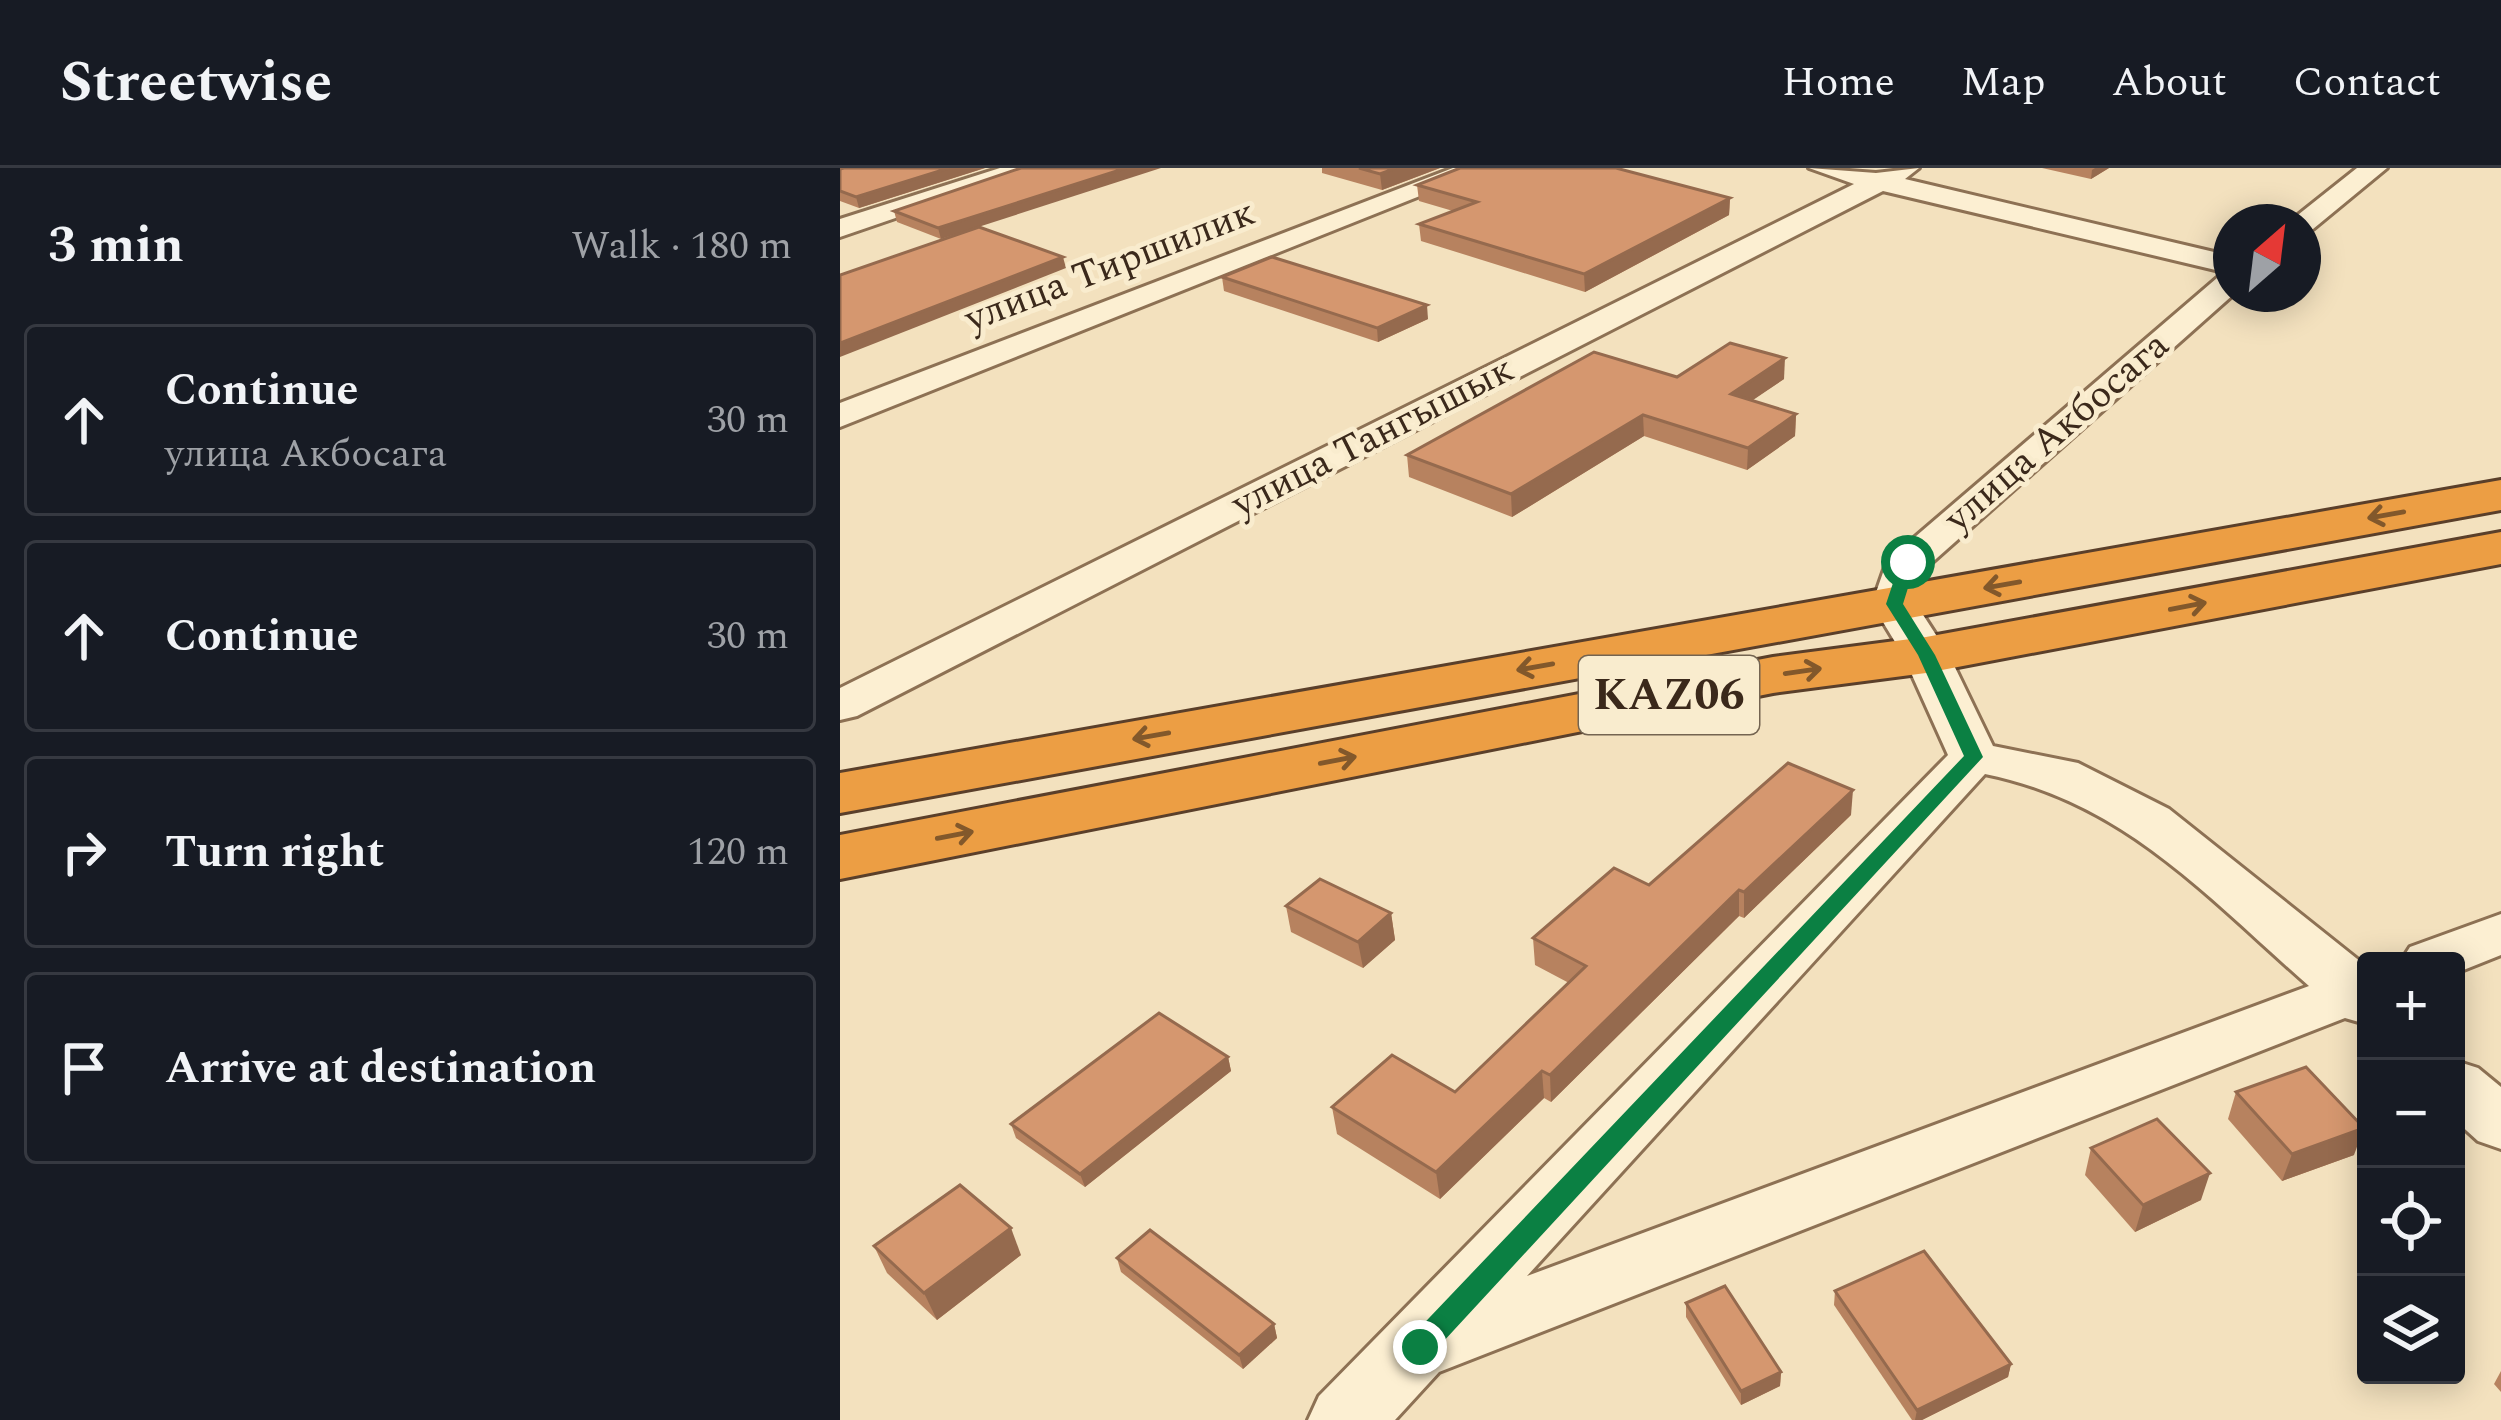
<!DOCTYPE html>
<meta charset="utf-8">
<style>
body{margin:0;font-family:Spectral,serif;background:#20242c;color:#f1f3f6}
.controls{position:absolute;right:36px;bottom:36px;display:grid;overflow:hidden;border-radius:12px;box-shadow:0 6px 30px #0003}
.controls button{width:108px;height:108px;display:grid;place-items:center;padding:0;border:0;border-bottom:3px solid #363941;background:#171b24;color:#f1f3f6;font:60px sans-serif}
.compass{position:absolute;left:1373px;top:36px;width:108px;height:108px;border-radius:50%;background:#171b24;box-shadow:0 6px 30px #0003;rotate:28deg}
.stop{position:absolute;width:36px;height:36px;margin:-27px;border:9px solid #0b8043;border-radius:50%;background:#fff}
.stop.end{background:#0b8043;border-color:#fff;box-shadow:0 3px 12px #0008}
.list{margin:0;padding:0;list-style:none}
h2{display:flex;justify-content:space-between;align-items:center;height:156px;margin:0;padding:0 48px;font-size:51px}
h2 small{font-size:39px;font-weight:400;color:#9ea1a6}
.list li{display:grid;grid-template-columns:78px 1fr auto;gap:36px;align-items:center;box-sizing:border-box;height:192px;margin:0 24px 24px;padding:0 24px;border:3px solid #363941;border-radius:12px}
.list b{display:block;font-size:45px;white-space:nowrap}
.list p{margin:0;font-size:39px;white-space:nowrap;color:#9ea1a6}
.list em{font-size:39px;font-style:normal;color:#9ea1a6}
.icon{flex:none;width:66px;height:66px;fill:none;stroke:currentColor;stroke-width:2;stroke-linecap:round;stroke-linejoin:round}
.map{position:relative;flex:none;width:1661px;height:1252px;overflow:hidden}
header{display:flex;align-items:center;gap:72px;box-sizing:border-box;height:168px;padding:0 60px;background:#171b24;border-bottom:3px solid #363941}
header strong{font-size:57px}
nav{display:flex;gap:66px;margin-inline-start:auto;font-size:42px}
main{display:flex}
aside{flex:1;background:#171b24}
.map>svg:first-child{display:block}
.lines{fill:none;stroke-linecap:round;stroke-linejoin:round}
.street-casing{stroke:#8d7154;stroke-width:6}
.highway-casing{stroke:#5a3f2a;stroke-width:6}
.street{fill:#fcefd2;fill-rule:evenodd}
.highway{fill:#ec9e44;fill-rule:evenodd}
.wall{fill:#b7825f}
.shaded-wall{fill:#956a4e}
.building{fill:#d5976f;stroke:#956a4e;stroke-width:3}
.oneway{stroke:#82582b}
.route{fill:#0b8043}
.labels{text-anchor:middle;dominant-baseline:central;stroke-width:10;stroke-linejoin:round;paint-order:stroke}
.far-street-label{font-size:39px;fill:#3b291b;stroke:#f9ecce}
.shield{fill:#f9ecce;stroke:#746451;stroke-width:3}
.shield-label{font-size:45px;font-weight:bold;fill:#3b291b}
</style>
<header>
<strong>Streetwise</strong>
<nav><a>Home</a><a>Map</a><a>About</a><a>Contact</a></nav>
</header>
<main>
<aside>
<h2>3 min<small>Walk · 180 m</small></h2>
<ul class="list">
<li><svg class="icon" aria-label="ahead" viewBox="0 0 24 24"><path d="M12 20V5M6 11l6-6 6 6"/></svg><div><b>Continue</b><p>улица Акбосага</p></div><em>30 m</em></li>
<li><svg class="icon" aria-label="ahead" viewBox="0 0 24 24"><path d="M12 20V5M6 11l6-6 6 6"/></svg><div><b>Continue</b></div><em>30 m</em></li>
<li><svg class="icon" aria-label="right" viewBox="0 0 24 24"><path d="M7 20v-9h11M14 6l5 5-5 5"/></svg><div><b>Turn right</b></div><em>120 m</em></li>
<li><svg class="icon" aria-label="arrive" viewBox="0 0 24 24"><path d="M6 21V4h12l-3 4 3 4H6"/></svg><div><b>Arrive at destination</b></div></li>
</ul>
</aside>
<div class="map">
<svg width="1661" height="1252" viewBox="0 0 1661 1252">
<rect width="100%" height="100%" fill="#f3e1be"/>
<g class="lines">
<defs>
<g id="street">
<path d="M160,0H201L0,69V51Z"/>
<path d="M613,0H650L0,259V235Z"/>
<path d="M969,0L1036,5L1079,0L1065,11L1391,88L1394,126L1088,398L1076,436L1109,487L1153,578L1238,595L1329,641L1526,798V856L1505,850L599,1204L555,1252H468L479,1228L1108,587L1063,487L1032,436L1047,393L1384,104L1043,23L17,548L0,552V520L1014,16ZM1145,606C1284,634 1366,728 1469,818L687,1108Z"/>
<path d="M1517,0H1547L1473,61L1463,64V54H1449Z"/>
<path d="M1661,746V787L1616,805V793H1561L1570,779Z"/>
<path d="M1616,893L1638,900L1661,919V981L1638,973L1616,953Z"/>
</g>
<g id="highway">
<path d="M1661,312V342L0,645V605Z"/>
<path d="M1661,364V396L1086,505L933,525L0,711V667L933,489L1086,469Z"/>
</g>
</defs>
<!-- street casing -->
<use href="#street" class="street-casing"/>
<!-- highway casing -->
<use href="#highway" class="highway-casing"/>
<!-- street -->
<use href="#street" class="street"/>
<!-- highway -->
<use href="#highway" class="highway"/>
</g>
<!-- wall -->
<g class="wall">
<path d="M145,0L19,40L0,33V1Z"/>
<path d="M181,0L101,71L57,54L54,43Z"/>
<path d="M482,0H600L542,22L482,5Z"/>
<path d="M1202,0H1269L1251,11Z"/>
<path d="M577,17L890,30L889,47L745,124L581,73L579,56L613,43L579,33Z"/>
<path d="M382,109L588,151L538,174L384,123Z"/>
<path d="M837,209L944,211L912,232L956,246L955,268L907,302L804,268L672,349L569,309L567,287Z"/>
<path d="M1011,647L904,750L899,748L711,934L704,930L600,1031L497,966L492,939L615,924L729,815L695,797L693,770L809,717Z"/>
<path d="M446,738L551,745L555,772L523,800L451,764Z"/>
<path d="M388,889L391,903L245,1019L176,970L171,956Z"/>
<path d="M1396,924L1514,987L1442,1013L1388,951Z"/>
<path d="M1251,980L1361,1032L1295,1064L1245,1007Z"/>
<path d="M34,1078L181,1087L97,1152L47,1105Z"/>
<path d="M277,1090L434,1156L437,1170L403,1201L281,1104Z"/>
<path d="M995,1123L1171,1196L1168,1209L1082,1252H1072L994,1137Z"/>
<path d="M846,1135L941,1204L940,1218L901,1237L846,1149Z"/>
<path d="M1661,1203V1224L1654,1216Z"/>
</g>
<!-- shaded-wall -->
<g class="shaded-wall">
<path d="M109,0H145L19,40L16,29Z"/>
<path d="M286,0H321L101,71L98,60Z"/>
<path d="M556,0H600L542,22L540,6Z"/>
<path d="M1255,0H1269L1251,11L1252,2Z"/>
<path d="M890,30L889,47L745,124L744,106Z"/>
<path d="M223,89L226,100L0,189V175Z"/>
<path d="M587,137L588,151L538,174L537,160Z"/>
<path d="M945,190L944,211L891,247V226Z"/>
<path d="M956,246L955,268L907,302L908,280Z"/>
<path d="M803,247L804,268L672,349L671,326Z"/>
<path d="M1013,622L1011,647L904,750V724Z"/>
<path d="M899,722V748L711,934L710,907Z"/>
<path d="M551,745L555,772L523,800L518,774Z"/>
<path d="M388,889L391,903L245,1019L240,1006Z"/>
<path d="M702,903L704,930L600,1031L596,1004Z"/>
<path d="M1524,960L1514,987L1442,1013L1452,986Z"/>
<path d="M1370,1005L1361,1032L1295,1064L1303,1037Z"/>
<path d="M171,1060L181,1087L97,1152L84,1125Z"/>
<path d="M434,1156L437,1170L403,1201L399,1187Z"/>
<path d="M1171,1196L1168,1209L1082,1252H1075L1077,1242Z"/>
<path d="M941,1204L940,1218L901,1237V1223Z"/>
</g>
<!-- building -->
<g class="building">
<path d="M4,0H109L16,29L0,23V1Z"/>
<path d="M181,0H286L98,60L54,43Z"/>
<path d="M519,0H556L540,6Z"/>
<path d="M620,0H776L890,30L744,106L579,56L637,34L577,17Z"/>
<path d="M139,59L223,89L0,175V107Z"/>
<path d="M432,89L587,137L537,160L382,109Z"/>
<path d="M890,175L945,190L891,226L956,246L908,280L803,247L671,326L567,287L754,184L837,209Z"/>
<path d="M948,595L1013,622L904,724L899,722L710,907L702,903L596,1004L492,939L552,887L615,924L746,798L693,770L774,700L809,717Z"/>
<path d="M480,711L551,745L518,774L446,738Z"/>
<path d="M319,845L388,889L240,1006L171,956Z"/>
<path d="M1466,899L1524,960L1452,986L1396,924Z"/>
<path d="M1317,951L1370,1005L1303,1037L1251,980Z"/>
<path d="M120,1017L171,1060L84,1125L34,1078Z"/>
<path d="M310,1062L434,1156L399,1187L277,1090Z"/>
<path d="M1084,1083L1171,1196L1077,1242L995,1123Z"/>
<path d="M885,1118L941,1204L901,1223L846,1135Z"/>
</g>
<!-- one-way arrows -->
<defs><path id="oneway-shaft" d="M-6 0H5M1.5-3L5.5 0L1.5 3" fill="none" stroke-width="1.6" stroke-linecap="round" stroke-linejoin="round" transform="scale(3)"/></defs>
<g class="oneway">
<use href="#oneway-shaft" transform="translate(1546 347) rotate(170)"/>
<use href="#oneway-shaft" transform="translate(1162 417) rotate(170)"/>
<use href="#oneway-shaft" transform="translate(1348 438) rotate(-11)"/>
<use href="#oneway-shaft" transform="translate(695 499) rotate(170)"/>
<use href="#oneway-shaft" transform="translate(963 503) rotate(-8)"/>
<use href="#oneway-shaft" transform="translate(311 568) rotate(170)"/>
<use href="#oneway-shaft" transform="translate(498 592) rotate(-11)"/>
<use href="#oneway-shaft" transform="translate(115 667) rotate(-11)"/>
</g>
<!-- route -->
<path class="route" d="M1068,389L1076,394L1063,436L1095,487L1143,589L590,1188H570V1170L1124,588L1078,487L1046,436L1060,394Z"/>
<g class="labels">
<!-- far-street labels -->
<g class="far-street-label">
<text transform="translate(270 98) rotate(-21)">улица Тиршилик</text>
<text transform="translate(1217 264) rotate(-41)">улица Акбосага</text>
<text transform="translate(533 269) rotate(-27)">улица Тангышык</text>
</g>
<!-- shield labels -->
<rect class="shield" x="739" y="488" width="180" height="78" rx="9"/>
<g class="shield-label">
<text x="829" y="527">KАZ06</text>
</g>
</g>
</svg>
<div class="controls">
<button>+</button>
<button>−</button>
<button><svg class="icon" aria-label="locate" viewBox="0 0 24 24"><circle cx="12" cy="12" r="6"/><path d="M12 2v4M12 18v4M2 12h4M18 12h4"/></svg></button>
<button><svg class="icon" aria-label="layers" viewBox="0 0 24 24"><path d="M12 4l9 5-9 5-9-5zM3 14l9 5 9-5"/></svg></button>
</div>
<svg class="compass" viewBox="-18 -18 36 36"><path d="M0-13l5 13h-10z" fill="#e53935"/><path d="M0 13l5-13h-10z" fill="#9ea1a6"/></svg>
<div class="stop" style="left:1068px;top:394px"></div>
<div class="stop end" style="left:580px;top:1179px"></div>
</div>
</main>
